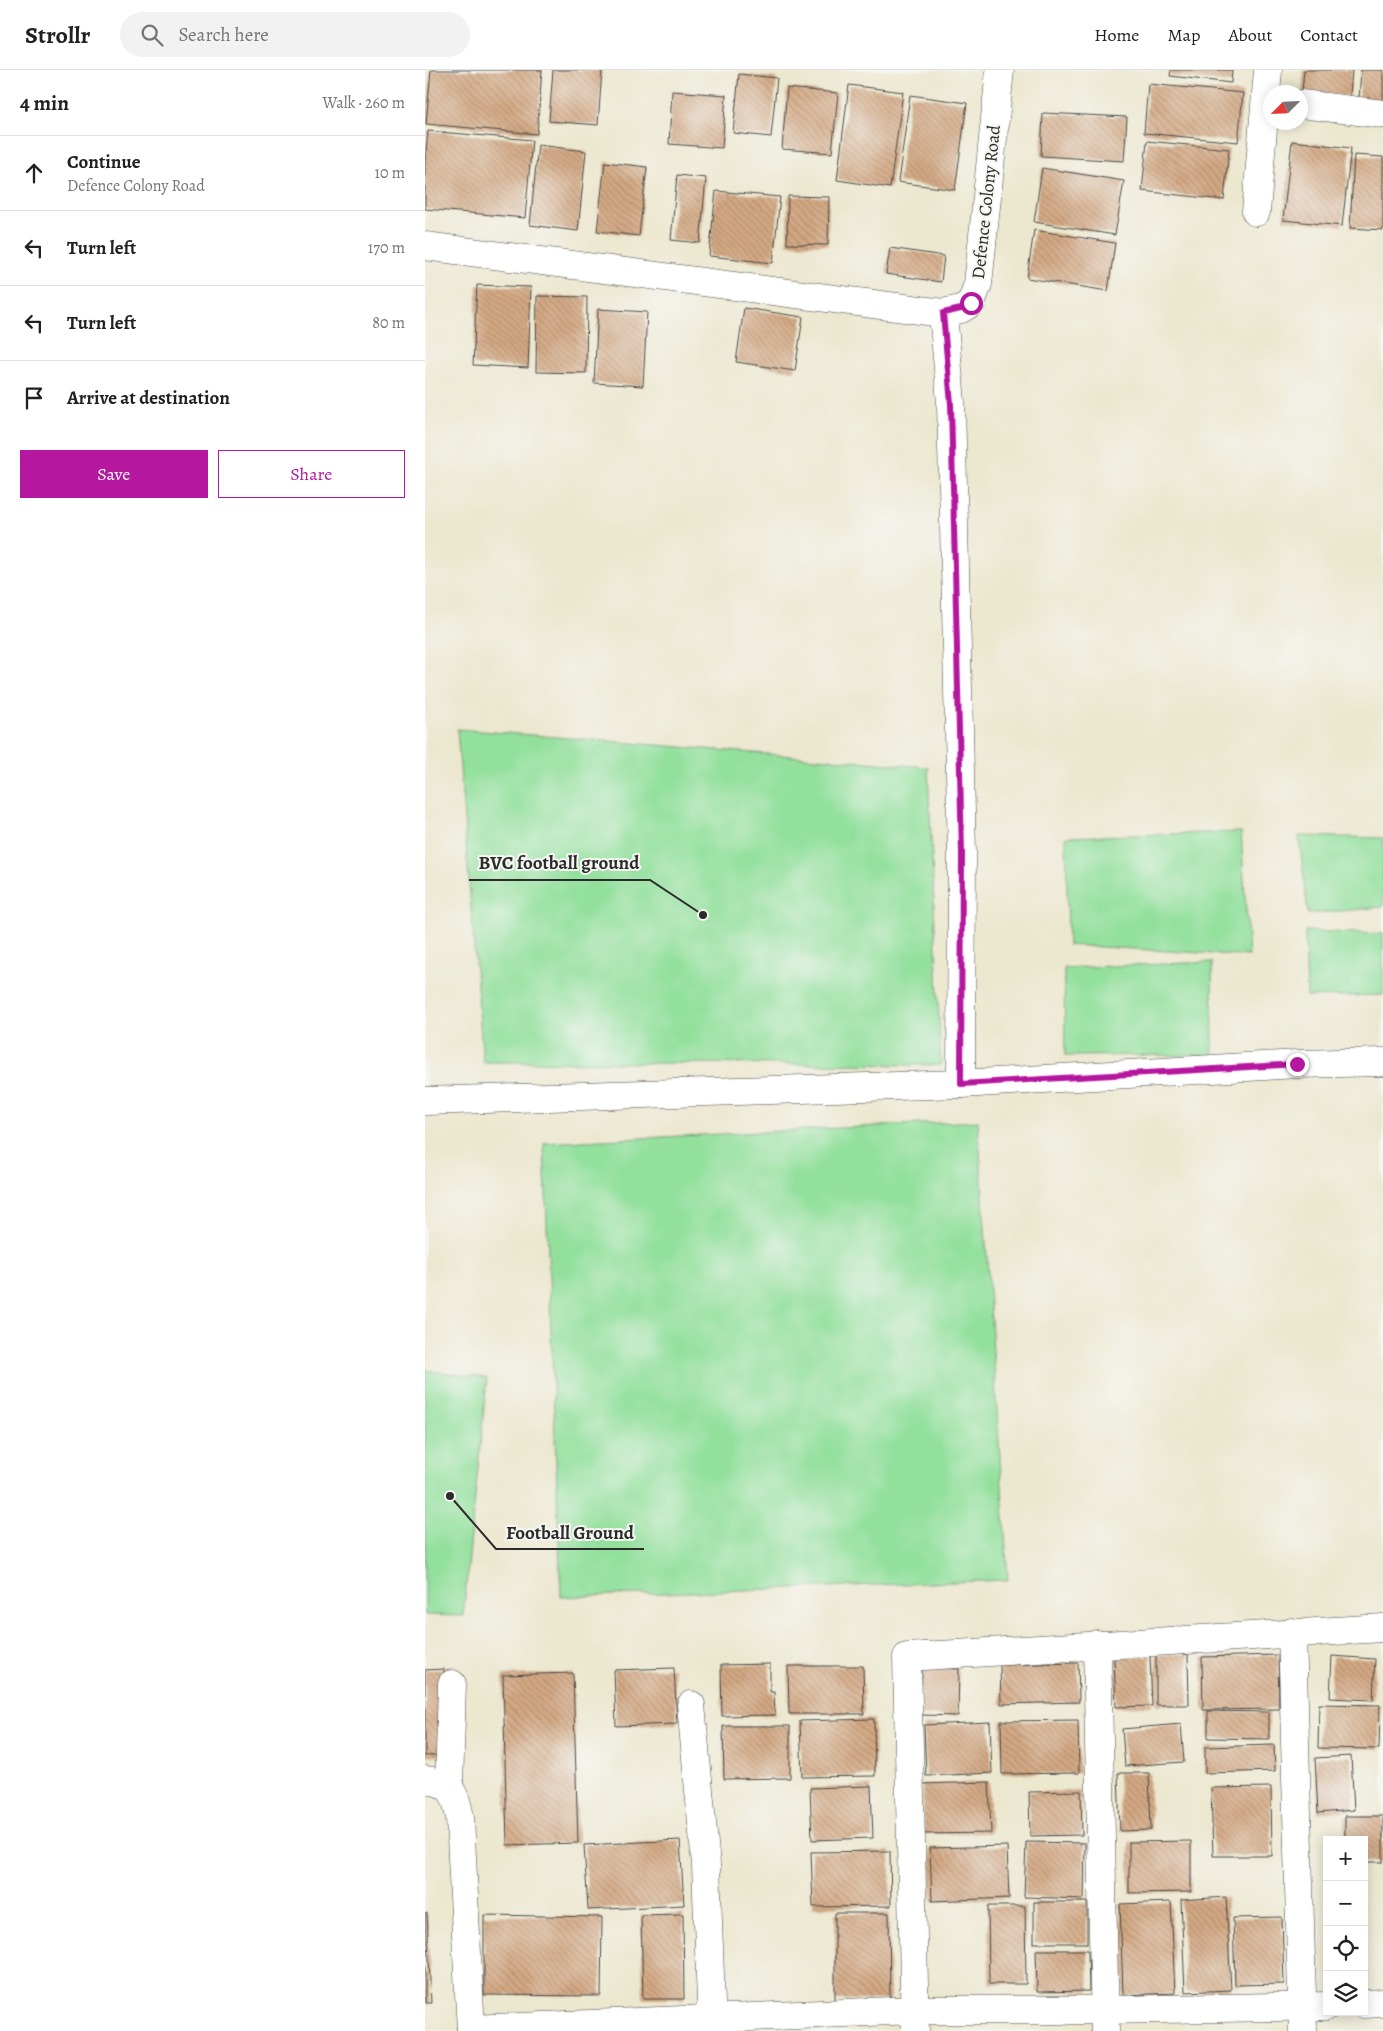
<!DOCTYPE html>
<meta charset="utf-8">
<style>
body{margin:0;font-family:Alegreya,serif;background:#f2f2f2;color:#202124}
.controls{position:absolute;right:15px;bottom:15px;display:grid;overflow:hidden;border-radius:0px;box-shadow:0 2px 12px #0003}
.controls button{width:45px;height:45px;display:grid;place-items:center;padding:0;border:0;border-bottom:1px solid #e0e0e0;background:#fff;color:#202124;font:25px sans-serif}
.compass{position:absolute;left:838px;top:15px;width:45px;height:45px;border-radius:50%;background:#fff;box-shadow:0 2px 12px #0003;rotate:246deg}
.stop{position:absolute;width:15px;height:15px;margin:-11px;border:4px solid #b5179e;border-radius:50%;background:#fff}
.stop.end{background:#b5179e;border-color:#fff;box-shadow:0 1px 5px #0008}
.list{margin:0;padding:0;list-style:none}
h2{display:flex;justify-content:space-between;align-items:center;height:65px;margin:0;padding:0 20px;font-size:21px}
h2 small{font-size:16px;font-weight:400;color:#757577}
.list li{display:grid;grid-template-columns:32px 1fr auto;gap:15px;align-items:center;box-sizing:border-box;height:75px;padding:0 20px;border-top:1px solid #e0e0e0}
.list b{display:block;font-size:19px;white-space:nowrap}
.list p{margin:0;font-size:16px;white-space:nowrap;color:#757577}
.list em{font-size:16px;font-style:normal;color:#757577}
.actions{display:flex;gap:10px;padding:15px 20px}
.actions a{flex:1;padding:11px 0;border:1px solid #b5179e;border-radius:0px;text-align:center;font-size:18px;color:#b5179e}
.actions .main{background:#b5179e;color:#fff}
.icon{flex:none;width:28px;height:28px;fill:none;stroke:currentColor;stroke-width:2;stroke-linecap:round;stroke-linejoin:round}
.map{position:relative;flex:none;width:958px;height:1961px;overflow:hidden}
header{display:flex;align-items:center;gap:30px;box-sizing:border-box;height:70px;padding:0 25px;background:#fff;border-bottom:1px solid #e0e0e0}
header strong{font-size:24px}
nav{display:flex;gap:28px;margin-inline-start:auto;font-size:18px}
.search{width:350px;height:45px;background:#f2f2f2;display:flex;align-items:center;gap:12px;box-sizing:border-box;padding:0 18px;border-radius:28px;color:#757577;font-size:19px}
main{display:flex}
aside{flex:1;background:#fff}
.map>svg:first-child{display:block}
.garden{fill:#93e09d;stroke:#5f8664}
.building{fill:url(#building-back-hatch)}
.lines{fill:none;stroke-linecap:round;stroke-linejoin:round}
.minor-casing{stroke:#484744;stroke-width:29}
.minor{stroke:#fff;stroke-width:28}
.route{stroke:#b5179e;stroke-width:6}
.labels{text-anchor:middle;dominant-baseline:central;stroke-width:4;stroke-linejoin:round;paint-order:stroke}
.street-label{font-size:18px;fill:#2b2b2b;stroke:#f6f6f2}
.leader{fill:none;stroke:#2b2b2b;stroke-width:2}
.callout-dot{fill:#2b2b2b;stroke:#f6f6f2;stroke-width:2}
.callout-label{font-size:19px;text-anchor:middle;font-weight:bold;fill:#2b2b2b;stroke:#f6f6f2;stroke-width:4;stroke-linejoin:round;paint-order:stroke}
</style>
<header>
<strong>Strollr</strong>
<div class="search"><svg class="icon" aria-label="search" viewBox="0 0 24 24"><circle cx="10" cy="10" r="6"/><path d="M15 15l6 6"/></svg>Search here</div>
<nav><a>Home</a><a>Map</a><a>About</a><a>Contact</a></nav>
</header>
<main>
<aside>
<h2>4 min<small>Walk · 260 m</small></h2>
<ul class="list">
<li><svg class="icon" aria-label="ahead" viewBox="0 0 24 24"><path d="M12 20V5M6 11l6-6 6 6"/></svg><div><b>Continue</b><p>Defence Colony Road</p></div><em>10 m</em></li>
<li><svg class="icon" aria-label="left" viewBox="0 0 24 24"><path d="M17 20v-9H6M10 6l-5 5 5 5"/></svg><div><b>Turn left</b></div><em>170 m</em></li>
<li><svg class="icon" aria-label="left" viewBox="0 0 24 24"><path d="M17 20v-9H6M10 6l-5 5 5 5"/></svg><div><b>Turn left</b></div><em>80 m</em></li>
<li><svg class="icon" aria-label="arrive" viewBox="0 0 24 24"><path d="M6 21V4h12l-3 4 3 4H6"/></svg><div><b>Arrive at destination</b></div></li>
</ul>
<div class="actions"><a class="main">Save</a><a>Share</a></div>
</aside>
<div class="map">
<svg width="958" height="1961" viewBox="0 0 958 1961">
<defs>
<pattern id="building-back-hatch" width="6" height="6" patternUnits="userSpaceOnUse" patternTransform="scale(1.25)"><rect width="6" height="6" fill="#d4a984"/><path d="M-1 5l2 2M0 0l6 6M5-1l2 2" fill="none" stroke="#ac8a6c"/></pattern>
</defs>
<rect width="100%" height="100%" fill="#f6f6f2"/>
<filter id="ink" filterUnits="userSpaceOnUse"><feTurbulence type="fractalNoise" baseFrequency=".02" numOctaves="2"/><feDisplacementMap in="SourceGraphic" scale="10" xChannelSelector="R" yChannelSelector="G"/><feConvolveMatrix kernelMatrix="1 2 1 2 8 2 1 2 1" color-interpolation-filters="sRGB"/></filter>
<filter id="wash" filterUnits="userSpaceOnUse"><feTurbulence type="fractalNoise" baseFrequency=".0096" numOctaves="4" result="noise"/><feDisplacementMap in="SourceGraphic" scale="20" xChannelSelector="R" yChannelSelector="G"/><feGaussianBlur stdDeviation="1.12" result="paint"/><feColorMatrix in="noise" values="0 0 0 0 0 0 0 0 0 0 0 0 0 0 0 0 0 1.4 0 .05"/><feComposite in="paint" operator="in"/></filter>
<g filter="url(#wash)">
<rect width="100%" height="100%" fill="#ece7cf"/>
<!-- garden -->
<g class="garden">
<path d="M32,659L503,697L516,995L58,992Z"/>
<path d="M816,762L824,886L643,875L641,767Z"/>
<path d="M874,766L958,768V837L883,844Z"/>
<path d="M880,861L958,864V925L882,927Z"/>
<path d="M787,892L788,985L640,986L639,898Z"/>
<path d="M553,1051L583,1510L136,1527L119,1073Z"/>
<path d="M0,1300L62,1308L38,1546L0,1545Z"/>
</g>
<g id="blocks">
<!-- building -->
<g class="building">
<path d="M6,0H117L112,64L1,54Z"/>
<path d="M128,0H177L173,55L124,51Z"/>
<path d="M746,0H807L806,13L745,6Z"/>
<path d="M879,0H927L925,26L877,22Z"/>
<path d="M936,0H958V31L934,29Z"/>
<path d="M314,4L352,8L346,67L308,63Z"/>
<path d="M723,14L818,23L813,72L719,63Z"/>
<path d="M424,15L478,22L465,118L412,110Z"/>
<path d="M362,18L413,23L407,83L357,79Z"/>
<path d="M247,21L301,25L297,78L244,74Z"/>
<path d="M485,25L542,33L530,120L473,112Z"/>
<path d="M618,43L702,47L699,91L616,86Z"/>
<path d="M3,61L107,70L100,148L0,139V92Z"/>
<path d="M722,71L804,79L799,130L717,121Z"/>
<path d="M867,71L926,78L917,156L858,150Z"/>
<path d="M113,75L161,81L153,161L105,155Z"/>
<path d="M929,85L958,87V160L925,158Z"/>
<path d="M180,92L222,97L214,166L172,161Z"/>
<path d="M617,98L699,111L690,165L609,152Z"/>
<path d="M252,105L281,108L275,173L246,170Z"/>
<path d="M291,121L355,127L348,193L284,186Z"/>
<path d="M363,126L404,127L403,175L362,174Z"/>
<path d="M609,160L690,173L683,221L602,208Z"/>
<path d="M465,178L519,186L516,212L461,204Z"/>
<path d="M52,215L106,217L103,298L48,295Z"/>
<path d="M112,226L162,227L161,303L111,302Z"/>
<path d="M319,238L378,247L370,301L311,292Z"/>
<path d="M173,239L222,242L218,316L169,313Z"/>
<path d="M763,1584L764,1635H731V1585Z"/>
<path d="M853,1585L854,1639L778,1640L777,1587Z"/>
<path d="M725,1586L727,1636L691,1637L689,1587Z"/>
<path d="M907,1586L950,1589L948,1630L905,1628Z"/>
<path d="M653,1593L654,1632L576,1634L575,1595Z"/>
<path d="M345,1594V1622H349L350,1645L297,1646L296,1595Z"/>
<path d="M363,1596H438L439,1644H364Z"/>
<path d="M249,1598L252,1654L191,1656L189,1600Z"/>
<path d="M497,1598L534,1599L533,1646L496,1645Z"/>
<path d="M19,1599L23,1685L0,1686V1600Z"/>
<path d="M148,1603L153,1773L82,1775L78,1605Z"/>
<path d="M894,1634L955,1635L954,1679L893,1678Z"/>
<path d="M783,1641L844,1642V1669L783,1668Z"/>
<path d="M449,1649L450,1706L377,1707L375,1651Z"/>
<path d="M653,1650L654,1703L577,1704L576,1651Z"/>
<path d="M565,1652L567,1703L501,1706L499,1655Z"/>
<path d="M756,1654L759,1692L700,1696L697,1659Z"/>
<path d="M298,1656H365V1708L299,1709Z"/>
<path d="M849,1675L850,1701L780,1703V1677Z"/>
<path d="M926,1686L929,1740L893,1743L890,1688Z"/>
<path d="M693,1703H724L726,1760L695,1761Z"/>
<path d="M564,1712L566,1763L499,1764L497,1714Z"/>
<path d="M446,1716L448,1768L387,1770L385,1718Z"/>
<path d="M846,1717L847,1786H788L786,1718Z"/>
<path d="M656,1721L657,1765L605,1766L604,1722Z"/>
<path d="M920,1746H958V1792H939V1770H920Z"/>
<path d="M255,1770L259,1835L163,1840L159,1775Z"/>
<path d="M766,1771V1822L704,1823V1772Z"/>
<path d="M601,1772L660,1773L659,1829L599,1827Z"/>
<path d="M582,1776L584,1828L507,1831L505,1778Z"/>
<path d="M465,1781L466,1836L388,1837L386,1782Z"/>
<path d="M801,1827L806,1920L760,1922L756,1830Z"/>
<rect x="609" y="1832" width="53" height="41"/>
<path d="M746,1832L750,1923L698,1925L695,1834Z"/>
<path d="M563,1836H600L601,1914H564Z"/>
<path d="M2,1843L6,1933H0V1844Z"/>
<path d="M410,1843H464L465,1930H410Z"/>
<path d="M258,1844L259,1929H218L216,1845Z"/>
<path d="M59,1845L177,1847L176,1926L59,1925Z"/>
<path d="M857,1847L859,1914L810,1915L808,1848Z"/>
<path d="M611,1880H663L664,1921L612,1922Z"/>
</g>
</g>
</g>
<g filter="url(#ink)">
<use href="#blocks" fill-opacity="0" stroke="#484744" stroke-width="1"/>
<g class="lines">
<defs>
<g id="minor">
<path d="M876,34L958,44"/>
<path d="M831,142L843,0"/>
<path d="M0,176L518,243L536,239L546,233L553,214L575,0"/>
<path d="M518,243L526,333L537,783L536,1014"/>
<path d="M0,1031L536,1014L872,994L958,992"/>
<path d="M867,1562L878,1961"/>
<path d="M672,1574L680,1961"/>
<path d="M266,1635L281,1795L287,1961"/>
<path d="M0,1710C26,1712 31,1723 35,1748L46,1961"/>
<path d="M24,1717L27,1614"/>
<path d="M939,1934L958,1933"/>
<path d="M46,1959L490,1940H679L902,1936"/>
<path d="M490,1961L482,1587L958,1558"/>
</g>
</defs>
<!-- minor casing -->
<use href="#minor" class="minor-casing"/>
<!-- minor -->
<use href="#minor" class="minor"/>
</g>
</g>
<g class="lines" filter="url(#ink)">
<!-- route -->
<path class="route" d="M546,233L536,239L518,243L526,334L537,783L536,1014L872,994"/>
</g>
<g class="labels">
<!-- street labels -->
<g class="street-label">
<text transform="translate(561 132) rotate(-84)">Defence Colony Road</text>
</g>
</g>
<!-- callouts -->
<path class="leader" d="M278 845L225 810H44M25 1426L71 1479H219"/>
<g class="callout-dot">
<circle cx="278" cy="845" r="5"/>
<circle cx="25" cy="1426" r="5"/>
</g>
<g class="callout-label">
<text x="134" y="799">BVC football ground</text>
<text x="145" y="1469">Football Ground</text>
</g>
</svg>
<div class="controls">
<button>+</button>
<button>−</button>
<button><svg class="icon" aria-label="locate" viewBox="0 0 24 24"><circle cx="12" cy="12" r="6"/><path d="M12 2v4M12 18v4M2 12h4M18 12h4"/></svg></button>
<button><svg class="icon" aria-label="layers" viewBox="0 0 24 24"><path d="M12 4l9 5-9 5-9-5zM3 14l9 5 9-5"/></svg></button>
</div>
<svg class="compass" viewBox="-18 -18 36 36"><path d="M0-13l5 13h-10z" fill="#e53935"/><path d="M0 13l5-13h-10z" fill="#757577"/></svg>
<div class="stop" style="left:546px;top:233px"></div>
<div class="stop end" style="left:872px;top:994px"></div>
</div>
</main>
